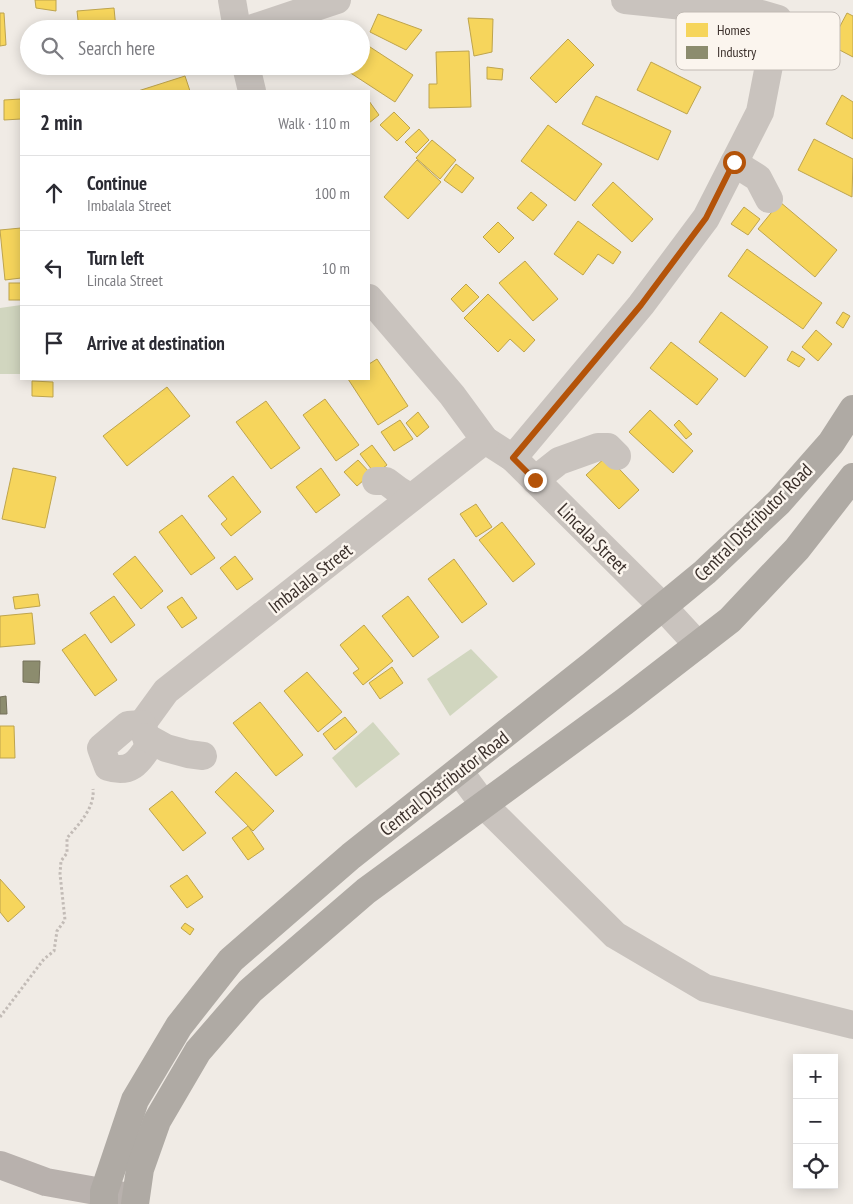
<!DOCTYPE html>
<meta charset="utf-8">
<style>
body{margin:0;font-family:"PT Sans Narrow",sans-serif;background:#f2f2f3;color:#2b2b33}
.controls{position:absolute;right:15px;bottom:15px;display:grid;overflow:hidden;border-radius:0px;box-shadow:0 2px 12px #0003}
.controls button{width:45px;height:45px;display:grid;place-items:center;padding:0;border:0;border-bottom:1px solid #e1e1e2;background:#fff;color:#2b2b33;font:25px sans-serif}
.stop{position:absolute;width:15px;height:15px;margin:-11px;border:4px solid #b45309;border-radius:50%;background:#fff}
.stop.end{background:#b45309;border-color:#fff;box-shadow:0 1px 5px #0008}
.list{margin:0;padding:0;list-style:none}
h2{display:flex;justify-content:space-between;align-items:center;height:65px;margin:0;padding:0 20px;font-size:21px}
h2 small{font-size:16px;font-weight:400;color:#7c7c81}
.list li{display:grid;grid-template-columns:32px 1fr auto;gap:15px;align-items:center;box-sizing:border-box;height:75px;padding:0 20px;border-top:1px solid #e1e1e2}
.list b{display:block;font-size:19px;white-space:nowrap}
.list p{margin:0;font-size:16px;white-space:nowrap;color:#7c7c81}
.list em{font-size:16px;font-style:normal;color:#7c7c81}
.icon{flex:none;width:28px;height:28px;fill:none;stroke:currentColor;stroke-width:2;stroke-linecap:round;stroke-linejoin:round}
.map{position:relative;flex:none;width:853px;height:1204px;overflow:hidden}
.search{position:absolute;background:#fff;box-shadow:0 2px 12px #0003;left:20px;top:20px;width:350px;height:55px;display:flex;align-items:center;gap:12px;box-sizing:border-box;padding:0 18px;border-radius:28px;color:#7c7c81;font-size:19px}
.panel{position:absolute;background:#fff;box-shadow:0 2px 12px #0003;left:20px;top:90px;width:350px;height:290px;border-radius:0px}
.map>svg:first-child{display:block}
.green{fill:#d1d6bf}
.homes{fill:#f6d55c;stroke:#bea44d}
.industry{fill:#8c8c6e;stroke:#74705a}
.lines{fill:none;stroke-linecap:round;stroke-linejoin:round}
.path{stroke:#c2bbb6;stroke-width:3;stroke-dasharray:2.5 2.5;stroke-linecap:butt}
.minor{stroke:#c9c3be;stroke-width:28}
.major{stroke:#b8b1ad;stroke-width:28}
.highway{stroke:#afaaa4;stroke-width:28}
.route{stroke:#b45309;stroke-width:6}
.labels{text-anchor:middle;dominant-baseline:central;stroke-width:5;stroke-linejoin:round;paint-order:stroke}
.street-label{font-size:19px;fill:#3b302b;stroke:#fbf5ee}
.key{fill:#fbf5ee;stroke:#c1bab4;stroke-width:1}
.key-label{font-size:14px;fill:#3b302b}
</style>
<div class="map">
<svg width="853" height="1204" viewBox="0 0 853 1204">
<rect width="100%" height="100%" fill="#f0ebe5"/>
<!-- green -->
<g class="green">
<path d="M21,305V374H0V308Z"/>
<path d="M471,649L498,677L450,716L427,679Z"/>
<path d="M373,722L400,754L356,788L332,758Z"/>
</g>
<!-- homes -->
<g class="homes">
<path d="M35,0H56V11L36,8Z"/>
<path d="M114,8L116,29H79L77,11Z"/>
<path d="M0,13H4L6,45L0,46Z"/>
<path d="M847,13L853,16V57L830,45Z"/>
<path d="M378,14L422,30L406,50L370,32Z"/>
<path d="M468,18L493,19L492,52L474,56Z"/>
<path d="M568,39L594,65L556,103L530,78Z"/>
<path d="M367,45L413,75L395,102L349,72L352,66H361V53Z"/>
<path d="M469,51L471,107L429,108V84H437L436,52Z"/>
<path d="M651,62L701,87L687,114L637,90Z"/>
<path d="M118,66H163V68L143,74L142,68L120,74Z"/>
<path d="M487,67L503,69L502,80L487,79Z"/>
<path d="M185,76L190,91H138Z"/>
<path d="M842,95L853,102V139L826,124Z"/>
<path d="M596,96L671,131L658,160L582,124Z"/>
<path d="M21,99V119L4,120V100Z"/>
<path d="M369,101L379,115L369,123Z"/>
<path d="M394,112L410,128L397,141L380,125Z"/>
<path d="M548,125L602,164L575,201L521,161Z"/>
<path d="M419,129L429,140L416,153L405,142Z"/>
<path d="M814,139L853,159L852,197L798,170Z"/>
<path d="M432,140L456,160L440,179L416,158Z"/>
<path d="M417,160L441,182L408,219L384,197Z"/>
<path d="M456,164L474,178L462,193L444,180Z"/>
<path d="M613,182L653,219L632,242L592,205Z"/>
<path d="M531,192L547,205L533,221L517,208Z"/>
<path d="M780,202L837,250L815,277L758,229Z"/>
<path d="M744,207L760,219L748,235L731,224Z"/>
<path d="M578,221L621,252L613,264L598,254L583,275L554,254Z"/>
<path d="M498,222L514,238L499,253L483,237Z"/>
<path d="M21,228V278L5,280L0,230Z"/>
<path d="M747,249L822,303L803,329L728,276Z"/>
<path d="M525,261L558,299L533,321L499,283Z"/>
<rect x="9" y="283" width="12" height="17"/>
<path d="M466,284L479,297L463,312L451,299Z"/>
<path d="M488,294L535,340L524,352L510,339L498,352L464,318Z"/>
<path d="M721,312L768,347L745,377L699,342Z"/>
<path d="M843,312L850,316L843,328L836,323Z"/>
<path d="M816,330L832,344L818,361L802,347Z"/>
<path d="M671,342L718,379L697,405L650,368Z"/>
<path d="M792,351L805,359L799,367L787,360Z"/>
<path d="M377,359L408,406L378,425L348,379H369V364Z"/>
<path d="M32,381L53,382V397L32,396Z"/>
<path d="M167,387L190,416L127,466L103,436Z"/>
<path d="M325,399L359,445L336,461L303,415Z"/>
<path d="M266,401L300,448L271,469L236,422Z"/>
<path d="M650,410L693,451L673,473L629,432Z"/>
<path d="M418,412L429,427L417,437L406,423Z"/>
<path d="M400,420L413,439L394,451L381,432Z"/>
<path d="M679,420L692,434L686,439L674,425Z"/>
<path d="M372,445L387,465L375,474L360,454Z"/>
<path d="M607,456L639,490L619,509L586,475Z"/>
<path d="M358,460L371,474L357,486L344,472Z"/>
<path d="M13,468L56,477L45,528L2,519Z"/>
<path d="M321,468L340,495L316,513L296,487Z"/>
<path d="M233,476L261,512L231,536L221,524L227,519L208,496Z"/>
<path d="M476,504L492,527L476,537L460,514Z"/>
<path d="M182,515L215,558L191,575L159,532Z"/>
<path d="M502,522L535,564L513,582L479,540Z"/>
<path d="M135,556L163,591L141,609L113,574Z"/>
<path d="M235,556L253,579L237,590L220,568Z"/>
<path d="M454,559L487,604L462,623L428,579Z"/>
<path d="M38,594L40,606L15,609L13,597Z"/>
<path d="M114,596L135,625L111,643L90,613Z"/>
<path d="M408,596L439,637L413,657L382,616Z"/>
<path d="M182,597L197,618L182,628L167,607Z"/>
<path d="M32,613L35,644L0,647V616Z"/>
<path d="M364,625L393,661L363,685L353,673L359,669L340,645Z"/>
<path d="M85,634L117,680L95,696L62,650Z"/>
<path d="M392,667L403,683L380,699L369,683Z"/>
<path d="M307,672L342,712L318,732L284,691Z"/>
<path d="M260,702L303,755L276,776L233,723Z"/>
<path d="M345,717L357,732L335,750L323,734Z"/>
<path d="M0,726H14L15,758H0Z"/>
<path d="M236,772L274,811L253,831L215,792Z"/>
<path d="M172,791L206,833L183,851L149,809Z"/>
<path d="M248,826L264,849L248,860L232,838Z"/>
<path d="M187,875L203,897L187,908L170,886Z"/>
<path d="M0,879L25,907L8,922L0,912Z"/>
<path d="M185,923L194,929L190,935L181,928Z"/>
</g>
<!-- industry -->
<g class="industry">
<path d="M23,661H40L39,683L23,682Z"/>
<path d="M6,696L7,714H0V697Z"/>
</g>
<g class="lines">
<!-- path -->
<path class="path" d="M0,1017L44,959L54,951L57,931L65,920L60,874L61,861L67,853V838C79,824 95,808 93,789"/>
<!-- minor -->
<g class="minor">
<path d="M232,0L237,29"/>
<path d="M250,29L337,0"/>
<path d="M246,66L252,91"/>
<path d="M734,163L758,178L769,199"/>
<path d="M369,298L452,395L485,440L513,458L663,607L698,645"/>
<path d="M513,458L641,305L706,218L760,112L778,19L761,14L625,0"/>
<path d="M535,480L559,461L598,447H608L617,456"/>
<path d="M376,481H386L398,490L411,498"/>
<path d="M142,724L166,691L485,440"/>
<path d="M142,724L149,746C138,763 130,774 108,767L101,748L128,725Z"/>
<path d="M146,737L166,748L188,754L203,756"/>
<path d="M459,771L484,805L615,935L705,988L853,1025"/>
</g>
<!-- major -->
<path class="major" d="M0,1165L46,1182L135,1198"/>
<!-- highway -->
<g class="highway">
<path d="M104,1204V1192L135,1100L179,1026L231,960L351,856L592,665L705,572L779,502L831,443L853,409"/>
<path d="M135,1204L140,1169L157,1121L198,1051L250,991L366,891L624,702L730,620L797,549L853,477"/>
</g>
</g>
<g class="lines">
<!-- route -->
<path class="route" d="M535,480L513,458L641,305L706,218L734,162"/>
</g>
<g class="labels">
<!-- street labels -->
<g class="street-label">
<text transform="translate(753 522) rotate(-45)">Central Distributor Road</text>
<text transform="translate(593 538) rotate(45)">Lincala Street</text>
<text transform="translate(310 578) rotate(-38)">Imbalala Street</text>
<text transform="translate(444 783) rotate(-38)">Central Distributor Road</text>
</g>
</g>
<!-- legend -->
<rect x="676" y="12" width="164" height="58" rx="8" class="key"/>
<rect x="686" y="23" width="22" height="14" fill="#f6d55c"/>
<rect x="686" y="46" width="22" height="13" fill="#8c8c6e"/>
<g class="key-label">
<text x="717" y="35">Homes</text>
<text x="717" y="57">Industry</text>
</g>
</svg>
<div class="controls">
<button>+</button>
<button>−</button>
<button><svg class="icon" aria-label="locate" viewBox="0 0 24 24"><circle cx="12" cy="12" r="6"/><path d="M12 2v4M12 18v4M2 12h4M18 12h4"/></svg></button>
</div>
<div class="stop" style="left:734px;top:162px"></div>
<div class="stop end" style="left:535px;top:480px"></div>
<div class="search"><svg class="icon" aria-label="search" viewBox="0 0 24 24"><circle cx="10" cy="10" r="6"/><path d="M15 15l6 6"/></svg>Search here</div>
<section class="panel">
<h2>2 min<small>Walk · 110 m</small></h2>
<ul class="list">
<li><svg class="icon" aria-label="ahead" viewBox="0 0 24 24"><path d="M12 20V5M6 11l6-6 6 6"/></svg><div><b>Continue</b><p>Imbalala Street</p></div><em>100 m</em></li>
<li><svg class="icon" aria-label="left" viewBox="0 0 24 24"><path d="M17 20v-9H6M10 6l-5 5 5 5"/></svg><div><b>Turn left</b><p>Lincala Street</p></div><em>10 m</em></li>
<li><svg class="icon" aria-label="arrive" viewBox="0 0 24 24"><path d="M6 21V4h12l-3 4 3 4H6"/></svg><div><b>Arrive at destination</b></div></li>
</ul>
</section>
</div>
